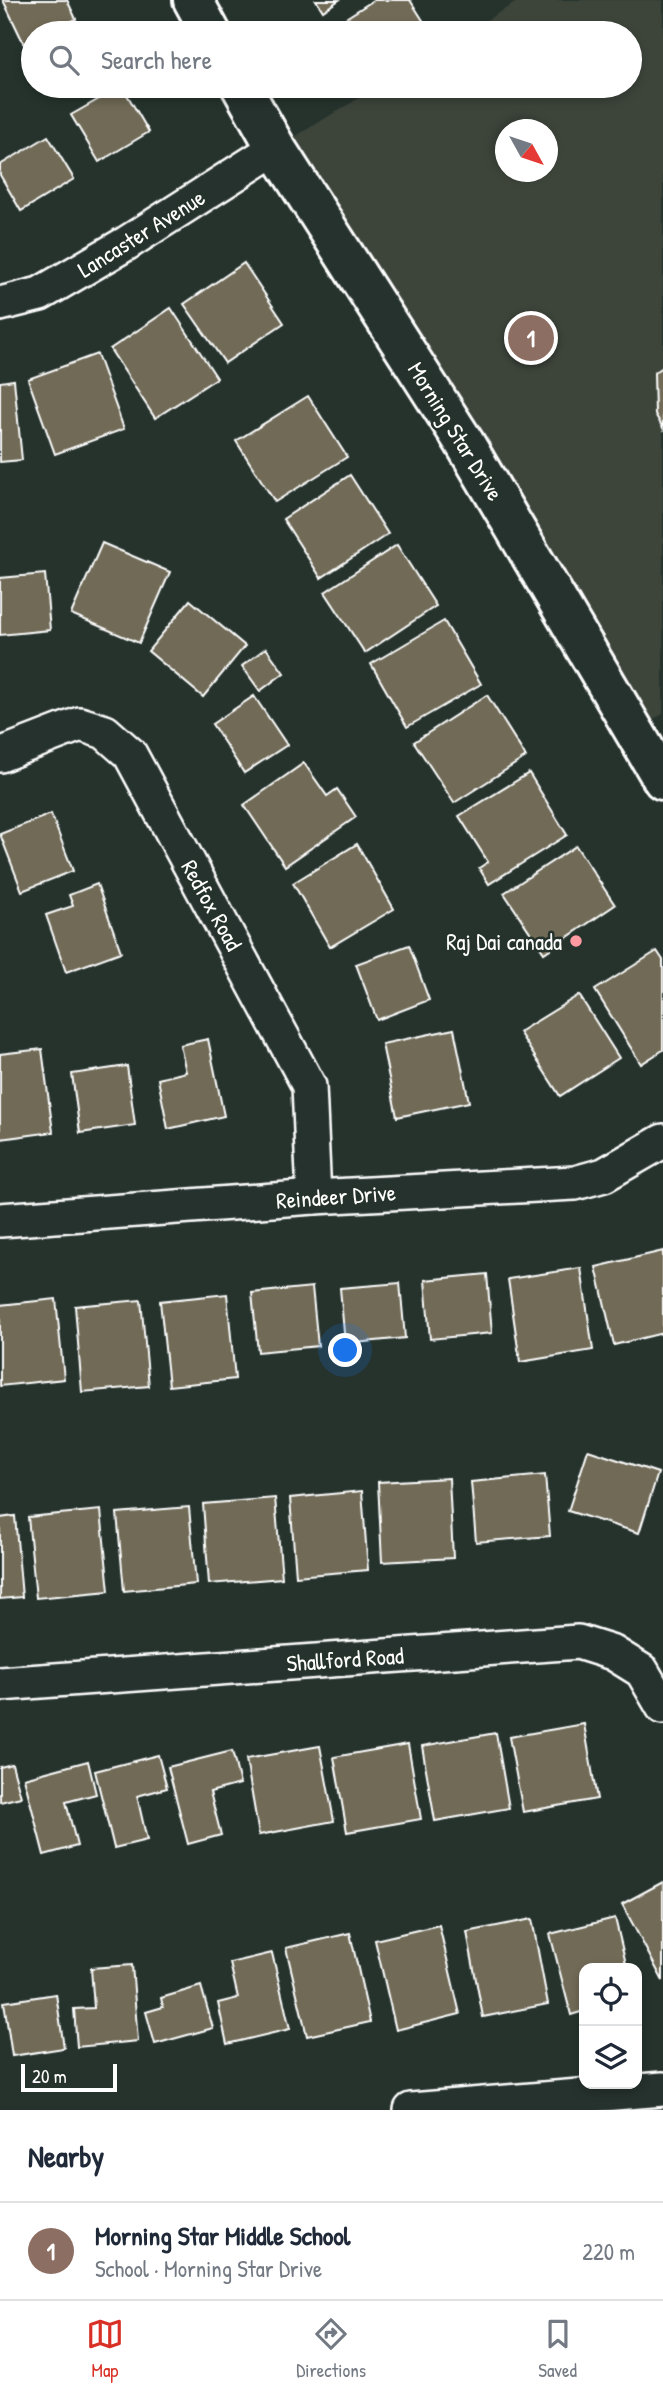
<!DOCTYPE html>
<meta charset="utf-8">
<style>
body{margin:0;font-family:"Patrick Hand",sans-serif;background:#f6f6f7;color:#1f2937}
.controls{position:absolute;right:21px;bottom:21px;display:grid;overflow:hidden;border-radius:14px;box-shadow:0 4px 10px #0003}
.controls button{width:63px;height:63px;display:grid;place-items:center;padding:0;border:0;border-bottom:2px solid #e0e1e3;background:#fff;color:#1f2937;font:35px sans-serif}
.compass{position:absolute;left:495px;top:119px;width:63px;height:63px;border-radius:50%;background:#fff;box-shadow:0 4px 10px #0003;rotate:130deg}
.scale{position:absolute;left:21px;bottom:18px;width:96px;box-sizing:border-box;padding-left:7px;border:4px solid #fff;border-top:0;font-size:19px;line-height:24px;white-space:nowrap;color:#fff;-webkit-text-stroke:5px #26332d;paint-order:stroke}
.you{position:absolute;left:346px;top:1351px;width:24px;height:24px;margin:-18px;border:5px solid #fff;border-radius:50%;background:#1a73e8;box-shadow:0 0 0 10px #1a73e833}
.badge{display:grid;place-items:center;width:46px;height:46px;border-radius:50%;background:#d93025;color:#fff;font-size:23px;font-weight:700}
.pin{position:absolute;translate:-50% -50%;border:4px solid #fff;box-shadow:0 2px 7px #0006}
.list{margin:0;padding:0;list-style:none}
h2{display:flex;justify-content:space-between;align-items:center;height:91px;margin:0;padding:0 28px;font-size:30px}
h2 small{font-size:23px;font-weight:400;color:#747a83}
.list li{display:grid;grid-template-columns:46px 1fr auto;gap:21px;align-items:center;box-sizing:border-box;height:98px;padding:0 28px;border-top:2px solid #e0e1e3}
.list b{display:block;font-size:26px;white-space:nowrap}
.list p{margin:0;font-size:23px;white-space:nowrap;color:#747a83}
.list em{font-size:23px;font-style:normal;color:#747a83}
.icon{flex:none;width:38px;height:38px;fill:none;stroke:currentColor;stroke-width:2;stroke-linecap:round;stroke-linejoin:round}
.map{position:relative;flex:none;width:663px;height:2110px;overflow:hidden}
.search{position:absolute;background:#fff;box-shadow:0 4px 10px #0003;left:21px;right:21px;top:21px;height:77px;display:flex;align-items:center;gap:18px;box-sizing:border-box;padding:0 24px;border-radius:38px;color:#747a83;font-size:26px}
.sheet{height:189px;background:#fff}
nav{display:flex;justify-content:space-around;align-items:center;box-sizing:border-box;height:98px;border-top:2px solid #e0e1e3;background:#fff;font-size:19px;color:#747a83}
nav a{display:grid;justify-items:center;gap:4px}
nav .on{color:#d93025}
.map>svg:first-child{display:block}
.built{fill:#3c443a;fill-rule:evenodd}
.building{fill:#6f6a57;stroke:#fff;stroke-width:2}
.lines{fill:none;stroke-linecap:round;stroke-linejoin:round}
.street-casing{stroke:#fff;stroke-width:38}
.secondary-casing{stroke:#fff;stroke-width:44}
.street{stroke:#26332d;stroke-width:33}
.secondary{stroke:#26332d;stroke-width:38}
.poi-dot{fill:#ff9aa2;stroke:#26332d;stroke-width:2.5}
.labels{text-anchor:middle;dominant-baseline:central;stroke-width:5;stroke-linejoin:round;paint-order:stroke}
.street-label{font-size:23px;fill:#fff;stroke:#26332d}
.poi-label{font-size:23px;fill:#fff;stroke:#26332d;text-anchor:end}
</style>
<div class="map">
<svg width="663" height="2110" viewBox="0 0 663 2110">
<rect width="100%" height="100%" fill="#26332d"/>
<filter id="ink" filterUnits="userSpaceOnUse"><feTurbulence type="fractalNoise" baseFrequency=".0143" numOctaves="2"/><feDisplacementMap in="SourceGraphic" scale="14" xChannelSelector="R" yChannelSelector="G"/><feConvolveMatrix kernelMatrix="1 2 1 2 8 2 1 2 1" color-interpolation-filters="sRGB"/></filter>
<g filter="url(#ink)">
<!-- built -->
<path class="built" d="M520,0H663V714L633,730L276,148L379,86H630V33H465ZM505,130H548V172H505Z"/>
<!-- building -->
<g class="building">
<path d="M3,0H67L76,19L46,33H33V39L24,44Z"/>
<path d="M316,0H339L323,11Z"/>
<path d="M374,0H410L431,33H333L330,28Z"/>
<path d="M122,86L149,132L99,162L71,115Z"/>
<path d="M48,136L74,179L21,211L0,175V165Z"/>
<path d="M244,263L284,323L225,363L184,304Z"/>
<path d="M171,308L217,378L155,418L110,349Z"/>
<path d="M97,354L124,429L55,454L28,379Z"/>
<path d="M663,367V428L655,414L654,373Z"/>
<path d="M14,380L22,460L0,462V382Z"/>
<path d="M308,396L347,457L275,502L236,441Z"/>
<path d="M350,475L388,534L321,578L283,519Z"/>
<path d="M102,543L170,572L139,643L71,614Z"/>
<path d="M397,545L436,606L365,653L325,592Z"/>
<path d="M45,574L50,630L0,635V578Z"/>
<path d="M190,600L245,646L203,697L148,651Z"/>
<path d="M444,621L481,684L407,727L371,664Z"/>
<path d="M266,648L284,673L260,691L242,666Z"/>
<path d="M487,695L526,757L454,803L414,742Z"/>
<path d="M254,696L287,745L244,773L212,724Z"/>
<path d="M304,763L327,796L337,789L356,817L285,866L244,805Z"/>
<path d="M529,773L567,835L489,884L479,868L488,862L459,816Z"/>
<path d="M51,814L73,871L22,891L0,834Z"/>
<path d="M357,844L394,909L330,947L293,883Z"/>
<path d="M576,846L615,905L544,953L504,893Z"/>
<path d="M97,884L121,952L66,972L46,915L73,906L69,895Z"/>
<path d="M409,945L429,1000L377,1020L356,964Z"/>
<path d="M657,951L663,960V1050L641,1064L595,990Z"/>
<path d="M579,995L619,1058L560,1096L519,1032Z"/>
<path d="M454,1029L469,1102L397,1117L382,1044Z"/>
<path d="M208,1039L224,1116L168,1129L158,1079L186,1072L180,1045Z"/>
<path d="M42,1049L53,1132L0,1139V1054Z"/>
<path d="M127,1066L135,1125L80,1133L72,1074Z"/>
<path d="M663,1251V1333L614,1345L596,1267Z"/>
<path d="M581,1268L593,1350L520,1362L508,1279Z"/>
<path d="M487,1274L492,1333L430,1339L425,1280Z"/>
<path d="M400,1283L405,1338L345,1344L340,1288Z"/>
<path d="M312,1287L318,1346L258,1352L252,1293Z"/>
<path d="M227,1294L235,1379L169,1386L160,1301Z"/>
<path d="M56,1299L64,1379L0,1386V1305Z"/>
<path d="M141,1300L149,1386L82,1392L75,1306Z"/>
<path d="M588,1450L658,1473L639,1533L568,1511Z"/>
<path d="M545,1475L550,1536L476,1542L471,1482Z"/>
<path d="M449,1478L453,1558L382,1562L378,1482Z"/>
<path d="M362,1491L368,1570L296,1576L290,1498Z"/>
<path d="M275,1498L282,1578L209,1584L203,1504Z"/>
<path d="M189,1507L196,1584L124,1591L117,1513Z"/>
<path d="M101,1510L109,1591L36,1598L28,1517Z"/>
<path d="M15,1516L22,1597L0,1599V1518Z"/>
<path d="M584,1724L597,1799L523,1812L509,1737Z"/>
<path d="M496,1733L509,1808L435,1821L422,1746Z"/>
<path d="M408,1744L421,1819L347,1832L334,1757Z"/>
<path d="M320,1746L334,1821L259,1835L246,1759Z"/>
<path d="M232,1751L240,1784L210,1792L221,1835L188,1844L168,1767Z"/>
<path d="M158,1755L167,1788L137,1796L147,1840L114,1848L95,1771Z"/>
<path d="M88,1761L96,1794L66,1802L77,1846L44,1855L24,1778Z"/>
<path d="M12,1764L21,1797L0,1802V1767Z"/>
<path d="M663,1882V1981L622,1904Z"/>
<path d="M615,1918L627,1968H584V2011L571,2015L550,1934Z"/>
<path d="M532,1919L548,2004L483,2017L467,1932Z"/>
<path d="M439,1925L460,2014L396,2030L375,1940Z"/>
<path d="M350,1933L370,2022L307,2036L286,1948Z"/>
<path d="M272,1953L290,2029L227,2044L218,2003L238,1998L230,1963Z"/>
<path d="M132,1965L138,2041L77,2047L74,2009L94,2008L91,1968Z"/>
<path d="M201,1986L213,2028L155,2044L146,2012L163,2007L161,1998Z"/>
<path d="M56,1994L64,2048L12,2056L4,2002Z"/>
</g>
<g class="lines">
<defs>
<g id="street">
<path d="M0,304L40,294L127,243L276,148"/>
<path d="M0,755L80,724L105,732L130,754L309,1086L314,1197"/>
<path d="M0,1220L314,1197L575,1183L604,1175L663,1141"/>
<path d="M0,1684L578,1642L613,1653L642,1671L663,1707"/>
<path d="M411,2110L663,2089"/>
</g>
<g id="secondary">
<path d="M193,0L211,33"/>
<path d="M241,86L276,148L464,442L663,780"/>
</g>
</defs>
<!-- street casing -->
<use href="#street" class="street-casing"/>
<!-- secondary casing -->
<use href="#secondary" class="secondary-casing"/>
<!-- street -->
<use href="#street" class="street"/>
<!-- secondary -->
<use href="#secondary" class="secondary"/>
</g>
</g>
<!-- markers -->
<circle class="poi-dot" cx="576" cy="941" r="7"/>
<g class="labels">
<!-- street labels -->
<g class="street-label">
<text transform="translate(141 233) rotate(-32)">Lancaster Avenue</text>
<text transform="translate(456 431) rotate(58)">Morning Star Drive</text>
<text transform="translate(212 905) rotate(61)">Redfox Road</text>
<text transform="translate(336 1196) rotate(-4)">Reindeer Drive</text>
<text transform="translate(345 1659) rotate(-4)">Shallford Road</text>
</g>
<!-- poi labels -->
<g class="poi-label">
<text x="562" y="941">Raj Dai canada</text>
</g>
</g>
</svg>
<div class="controls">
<button><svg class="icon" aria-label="locate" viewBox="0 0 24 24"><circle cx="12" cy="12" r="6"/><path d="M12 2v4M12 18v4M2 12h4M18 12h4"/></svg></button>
<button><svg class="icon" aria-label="layers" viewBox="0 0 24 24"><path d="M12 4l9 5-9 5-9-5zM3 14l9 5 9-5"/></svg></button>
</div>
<svg class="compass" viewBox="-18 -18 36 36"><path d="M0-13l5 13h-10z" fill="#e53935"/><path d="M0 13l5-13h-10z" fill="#747a83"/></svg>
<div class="scale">20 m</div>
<div class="you"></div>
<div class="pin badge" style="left:531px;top:338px;background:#8d6e63">1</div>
<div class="search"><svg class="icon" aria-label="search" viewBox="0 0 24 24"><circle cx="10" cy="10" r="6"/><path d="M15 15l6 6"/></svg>Search here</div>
</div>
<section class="sheet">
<h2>Nearby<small></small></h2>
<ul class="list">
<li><span class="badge" style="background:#8d6e63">1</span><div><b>Morning Star Middle School</b><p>School · Morning Star Drive</p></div><em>220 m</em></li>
</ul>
</section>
<nav>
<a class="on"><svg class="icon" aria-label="map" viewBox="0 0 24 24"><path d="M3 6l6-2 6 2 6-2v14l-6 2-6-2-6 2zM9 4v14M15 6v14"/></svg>Map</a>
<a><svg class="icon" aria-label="directions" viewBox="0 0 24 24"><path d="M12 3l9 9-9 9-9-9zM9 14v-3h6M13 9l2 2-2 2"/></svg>Directions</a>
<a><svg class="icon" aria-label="saved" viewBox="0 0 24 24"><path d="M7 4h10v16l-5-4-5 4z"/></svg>Saved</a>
</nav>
